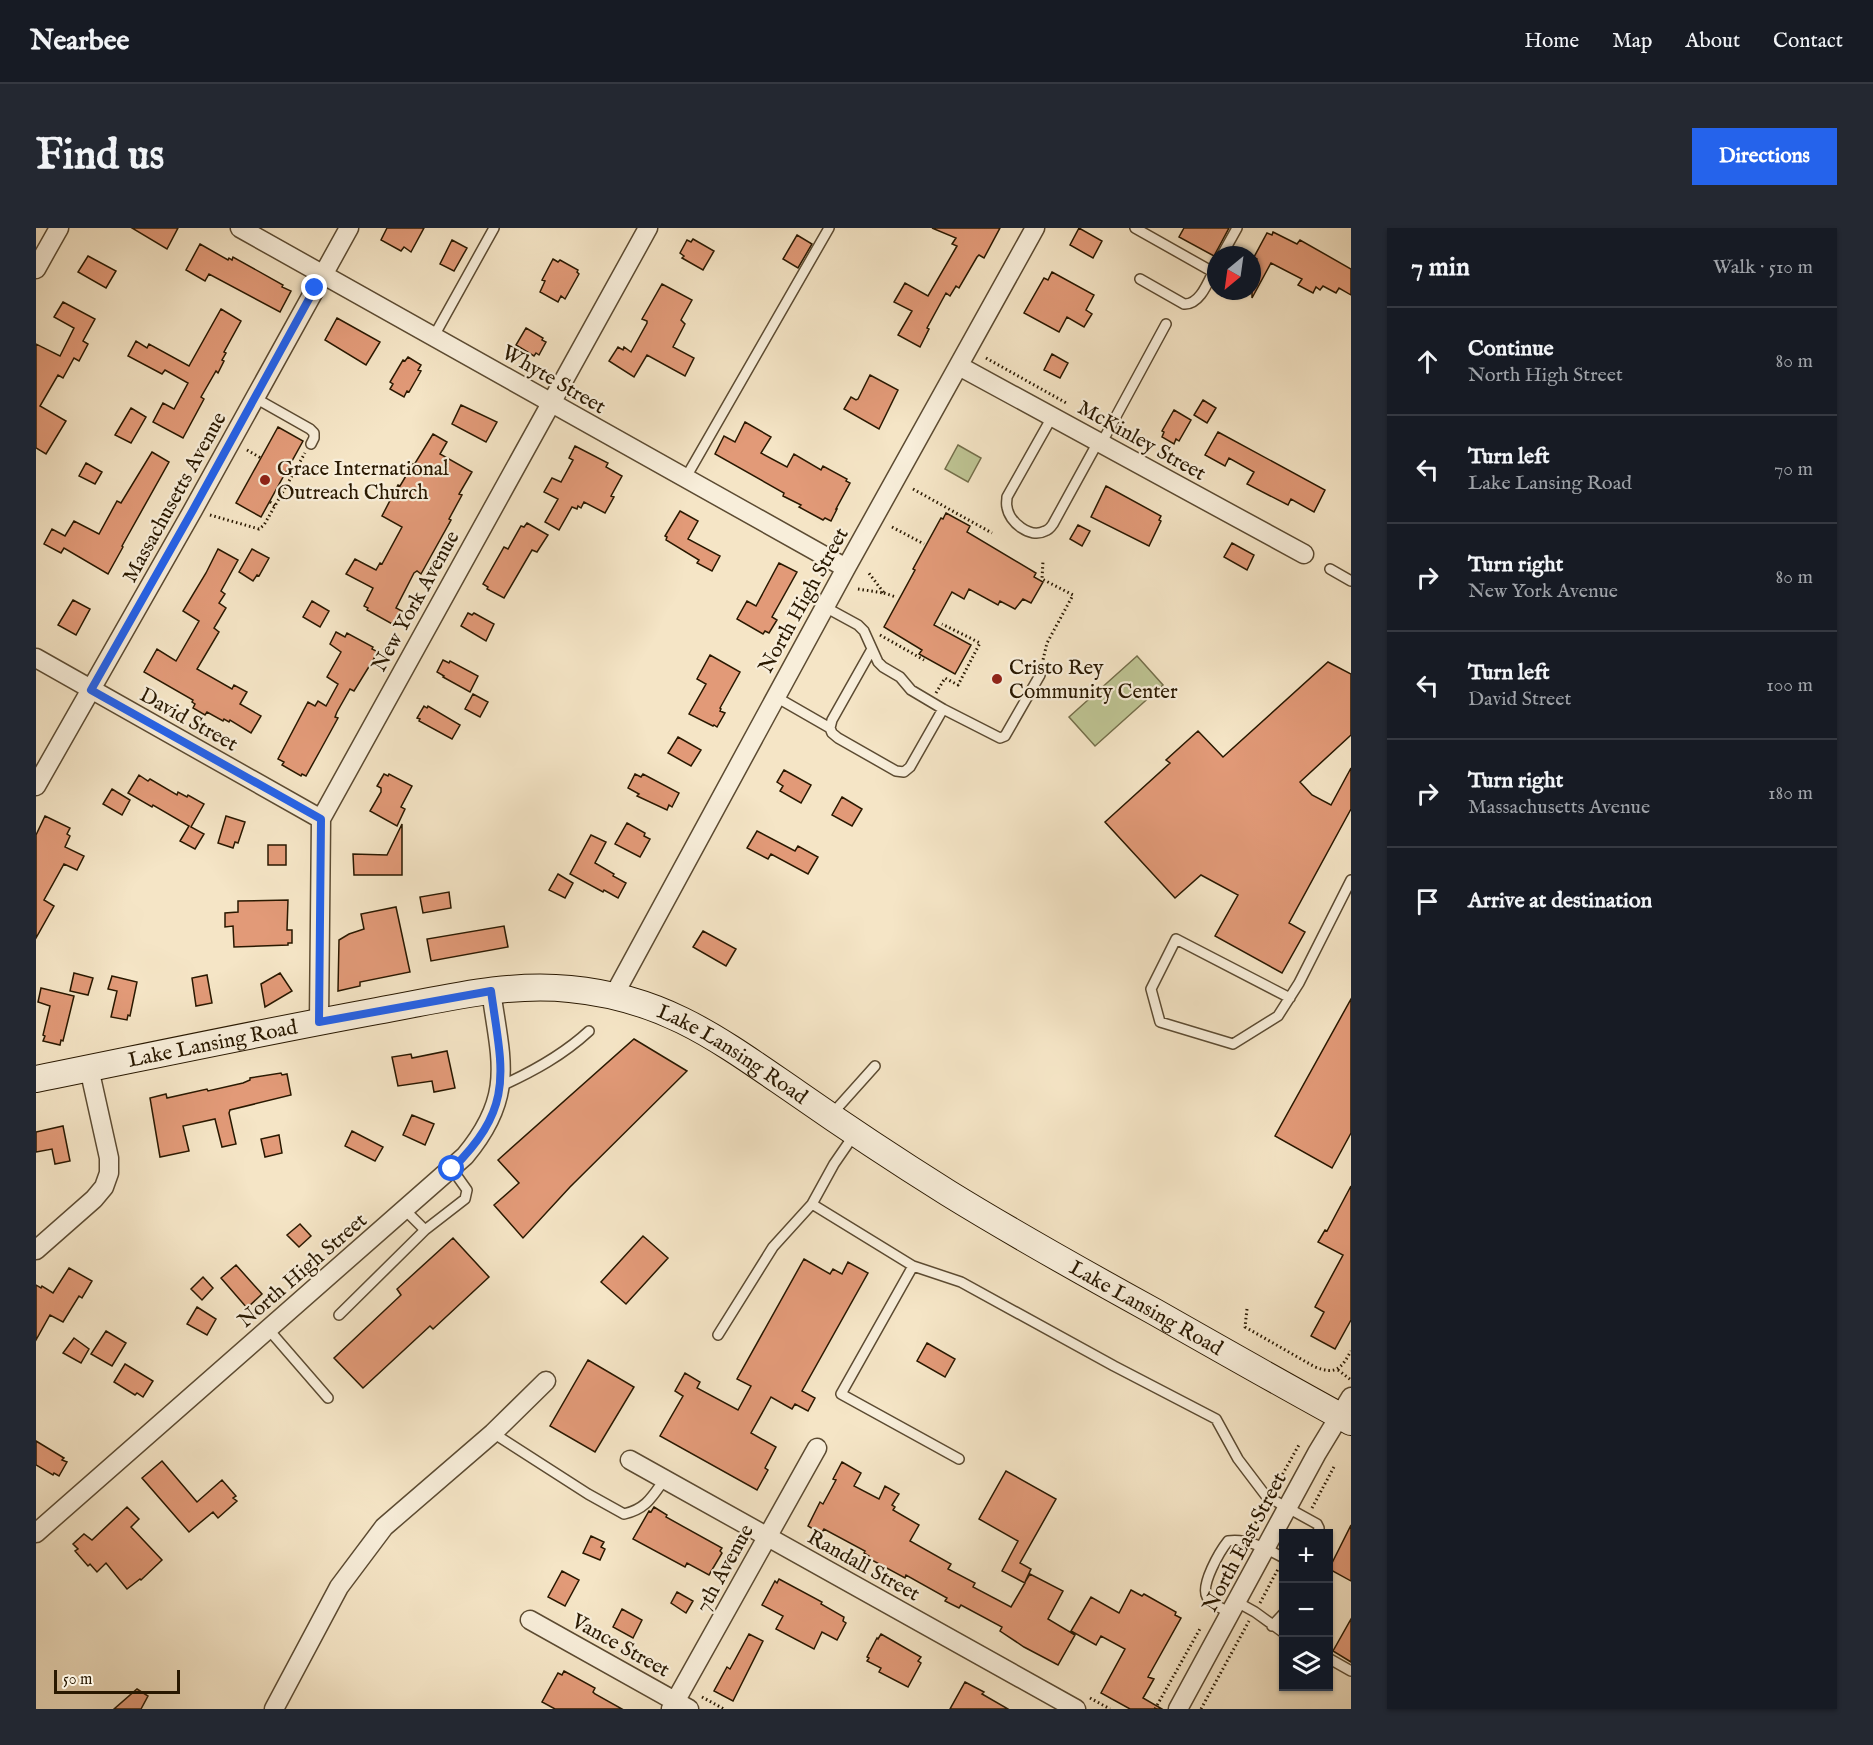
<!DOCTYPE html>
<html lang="en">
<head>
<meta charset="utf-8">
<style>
  :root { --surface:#171b24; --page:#242831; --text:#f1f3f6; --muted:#9ea1a6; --line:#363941; --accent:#2563eb }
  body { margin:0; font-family:"IM FELL English",serif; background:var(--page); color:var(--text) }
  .controls { position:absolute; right:18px; bottom:18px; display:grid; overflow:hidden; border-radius:0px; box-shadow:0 2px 4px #0004 }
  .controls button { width:54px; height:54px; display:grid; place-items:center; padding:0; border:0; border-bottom:2px solid var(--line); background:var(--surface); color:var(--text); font:30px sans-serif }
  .compass { position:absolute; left:1171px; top:18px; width:54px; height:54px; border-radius:50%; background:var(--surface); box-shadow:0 2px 4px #0004; rotate:209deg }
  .scale { position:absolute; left:18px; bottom:15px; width:126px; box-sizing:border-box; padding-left:6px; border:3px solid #291800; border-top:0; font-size:16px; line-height:21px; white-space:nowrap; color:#291800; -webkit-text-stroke:4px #f8eeda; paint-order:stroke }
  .stop { position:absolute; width:18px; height:18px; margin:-14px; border:4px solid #2563eb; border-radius:50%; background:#fff }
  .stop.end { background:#2563eb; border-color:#fff; box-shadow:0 2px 6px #0008 }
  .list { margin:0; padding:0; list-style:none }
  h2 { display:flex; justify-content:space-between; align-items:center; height:78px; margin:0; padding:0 24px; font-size:26px }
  h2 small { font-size:20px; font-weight:400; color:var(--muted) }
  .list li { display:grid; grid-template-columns:39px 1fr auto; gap:18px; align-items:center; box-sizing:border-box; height:108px; padding:0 24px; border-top:2px solid var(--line) }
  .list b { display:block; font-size:22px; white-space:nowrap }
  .list p { margin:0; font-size:20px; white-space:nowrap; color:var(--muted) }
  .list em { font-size:20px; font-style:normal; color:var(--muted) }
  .icon { flex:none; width:33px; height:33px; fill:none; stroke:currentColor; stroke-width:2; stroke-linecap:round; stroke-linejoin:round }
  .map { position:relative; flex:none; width:1315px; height:1481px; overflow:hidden; border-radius:0px }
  header { display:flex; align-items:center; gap:36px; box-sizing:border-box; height:84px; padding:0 30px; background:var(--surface); border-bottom:2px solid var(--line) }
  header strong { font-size:28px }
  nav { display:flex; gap:33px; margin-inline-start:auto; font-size:21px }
  .intro { display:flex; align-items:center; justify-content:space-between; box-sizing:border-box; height:144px; padding:0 36px }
  h1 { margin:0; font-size:42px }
  .button { padding:15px 27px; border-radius:0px; background:var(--accent); color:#fff; font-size:21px; font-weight:700 }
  main { display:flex; gap:36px; padding:0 36px }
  aside { flex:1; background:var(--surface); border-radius:0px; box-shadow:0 2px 4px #0004 }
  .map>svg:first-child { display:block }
  .green { fill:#bec493; stroke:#746e4a; stroke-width:1.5 }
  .building { fill:#e29a78; stroke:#291800; stroke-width:1.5 }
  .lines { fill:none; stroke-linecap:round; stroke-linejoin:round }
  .lane-casing { stroke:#5c4b32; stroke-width:12 }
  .street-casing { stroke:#5c4b32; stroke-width:21 }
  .secondary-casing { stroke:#291800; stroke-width:28 }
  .path { stroke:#291800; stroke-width:3; stroke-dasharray:1.5 3; stroke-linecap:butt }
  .lane { stroke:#f8eeda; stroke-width:9 }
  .street { stroke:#f8eeda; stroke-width:18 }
  .secondary { stroke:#f8eeda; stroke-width:26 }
  .route { stroke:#2563eb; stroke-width:8 }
  .poi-dot { fill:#8f2418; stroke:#f8eeda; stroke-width:2 }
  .labels { text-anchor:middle; stroke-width:4.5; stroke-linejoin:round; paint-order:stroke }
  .street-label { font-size:21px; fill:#291800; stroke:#f8eeda }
  .poi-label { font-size:21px; fill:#291800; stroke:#f8eeda; text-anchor:start }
</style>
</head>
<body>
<header>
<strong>Nearbee</strong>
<nav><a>Home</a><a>Map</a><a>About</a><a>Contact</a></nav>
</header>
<div class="intro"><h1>Find us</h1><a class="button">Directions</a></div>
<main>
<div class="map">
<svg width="1315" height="1481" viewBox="0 0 1315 1481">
  <rect width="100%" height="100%" fill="#f5e5c6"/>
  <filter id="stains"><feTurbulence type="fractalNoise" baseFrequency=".00333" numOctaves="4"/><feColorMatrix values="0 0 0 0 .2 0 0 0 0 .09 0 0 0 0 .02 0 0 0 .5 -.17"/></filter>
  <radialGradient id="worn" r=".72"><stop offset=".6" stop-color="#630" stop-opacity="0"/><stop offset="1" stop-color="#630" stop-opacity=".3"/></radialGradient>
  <path class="green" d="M922,217L945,230L932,254L909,241Z
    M1101,428L1127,457L1059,518L1033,489Z"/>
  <path class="building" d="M96,0H142L131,21Z
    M351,0H388L375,24L368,19L365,23L345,12Z
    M896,0H964L948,30L943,27L941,29L923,60L920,58L914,68L910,65L891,100L893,101L884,119L862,107L876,83L858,74L869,55L892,68L921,18L916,16L920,10Z
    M1043,0L1066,13L1057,30L1034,17Z
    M1148,0H1193L1178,28L1143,9Z
    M1237,4L1261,16L1264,12L1315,41V67L1303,60L1300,65L1287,58L1284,62L1280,59L1277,65L1262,57L1266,51L1235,35L1216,70V40L1221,31L1218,29L1231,5L1236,7Z
    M761,7L776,16L762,40L747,31Z
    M657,11L678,23L667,42L646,30L648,28L644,25L651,12L655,14Z
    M416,12L431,20L418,43L404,36Z
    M164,16L192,32L193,30L196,32L197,29L247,57L246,59L255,63L244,84L173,46L169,53L150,42Z
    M52,28L80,43L70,60L42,44Z
    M517,31L522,34L524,32L542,42L541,44L543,46L529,71L525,68L522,74L504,64L509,53L506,52Z
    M1016,44L1058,67L1050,82L1056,86L1048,99L1031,89L1023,104L988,85L1008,50L1012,52Z
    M626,56L656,72L645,92L649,96L637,119L658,130L649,148L611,127L598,149L573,133L582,119L587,122L588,119L595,124L611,95V93L606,91Z
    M27,74L59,91L47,113L52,116L43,133L38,130L27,150L22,147L4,178L30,193L10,226L0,220V116L24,128L38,100L18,89Z
    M185,81L205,93L188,124L190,125L186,132L188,133L182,145L180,143L165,169L168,171L147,210L117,194L127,175L138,181L152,155L129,142L126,146L92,128L100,113L111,120L113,116L153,138Z
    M301,90L344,114L330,137L289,112Z
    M490,100L507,110L506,112L510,114L503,127L500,125L498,128L480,117Z
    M1016,126L1032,135L1024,150L1008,142Z
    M372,129L385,137L382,142L385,143L373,164L371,163L368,169L354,161L357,156L354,154L367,132L369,133Z
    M834,147L862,162L843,201L808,181L815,169L820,172L822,171Z
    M1167,172L1180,180L1171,195L1158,187Z
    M425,177L461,194L450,214L416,196Z
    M95,180L110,189L95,215L79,207Z
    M1138,182L1155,192L1143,213L1140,211L1138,216L1126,209L1128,204L1126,203Z
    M709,194L735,209L725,225L751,239L758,226L785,242L787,238L811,251L810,253L814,255L800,281H801L795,293L789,290L787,292L763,279L765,277L747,268L748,265L679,226L688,208L699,214Z
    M242,199L267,213L225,289L200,275Z
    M1182,204L1289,262L1278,284L1255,271L1252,277L1211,256L1218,244L1193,230L1189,238L1169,227Z
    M397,206L411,214L404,226L436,244L423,266L426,267L413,291L415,292L385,346L381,343L378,345L360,380L366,383L358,397L331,382L332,380L328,378L337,360L310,346L319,331L340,342L344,335L346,336L366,299L346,288L362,257L364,258L377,236L378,237Z
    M539,218L572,235L570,239L586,248L575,268L578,269L569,285L548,274L545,280L542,278L541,281L536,279L523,302L509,294L522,271L508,264L516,250L525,254L537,232L533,230Z
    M116,224L133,234L86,318L87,319L72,346L28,320L25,325L8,316L16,301L29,308L38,293L63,306L81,273L85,275Z
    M50,235L66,244L59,256L43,248Z
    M1070,258L1125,288L1123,292L1125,293L1113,318L1055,289Z
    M644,283L662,293L652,311L684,328L676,343L661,335L663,332L630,312L631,309L629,308Z
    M910,285L934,298L931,304L1000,345L998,349L1007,354L995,375L987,371L979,381L964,373L962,377L933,361L928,371L916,364L898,397L935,417L919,446L883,426L886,422L848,399L879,342L877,341L905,290L907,291Z
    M491,295L512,307L501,324L496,322L468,370L451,361L452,359L447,356L468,319L472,321L485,298L488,299Z
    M1042,297L1054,303L1046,318L1034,311Z
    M1196,315L1218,327L1211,342L1188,329Z
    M182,321L202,332L185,363L189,366L183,375L190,380L178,400L183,404L161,441L196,461L198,457L211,464L204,476L225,488L215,505L194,492L193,494L188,491L187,493L171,484L169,487L157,480L159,476L156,474L157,472L108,444L121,421L140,433L163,393L147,383L170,345Z
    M216,321L233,330L223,348L221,347L217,353L203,344Z
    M743,335L761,344L736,389L741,392L733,405L729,403L727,406L701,391L711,373L720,378Z
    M37,372L54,381L40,407L22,397Z
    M276,373L293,383L284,399L267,389Z
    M432,385L436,387L438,385L458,396L450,413L425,398Z
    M300,404L309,409L311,405L337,419L336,421L342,424L318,463L314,461L301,484L299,489L302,490L285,521L270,548L266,546L265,548L246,537L248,534L242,531L272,474L279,478L282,473L290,478L302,456L291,449L305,424L294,416Z
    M674,427L704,444L684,480L685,481L684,483L689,485L681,499L678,497L677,498L653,486L670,456L661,451Z
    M407,432L413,435L414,433L442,448L434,464L407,449L408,448L401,444Z
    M1292,434L1315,446V507L1264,554L1276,567L1295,577L1315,540V581L1253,695L1269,704L1246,745L1179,708L1202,667L1165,647L1139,670L1069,594L1134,535L1130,532L1162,503L1187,529Z
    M437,466L452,474L444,489L429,481Z
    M388,478L391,480L392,478L424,497L416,511L383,493L384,491L381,490Z
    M642,509L665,522L655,538L632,525Z
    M748,542L775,557L765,575L744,563L747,558L741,554Z
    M348,546L352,548L353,546L376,558L365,579L369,581L361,598L334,583L345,564V560L341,558Z
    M599,546L605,549L607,546L643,565L636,579L633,577L631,582L601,568L603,566L592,560Z
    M103,547L112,553L114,551L141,567L142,564L151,569L152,567L168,576L155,599L168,606L159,621L144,613L153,598L117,577L116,579L92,565Z
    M76,561L94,572L86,587L67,576Z
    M806,569L826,581L816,598L796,587Z
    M9,588L34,600L31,606L34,608L29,619L48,628L41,642L28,636L8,672L18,678L0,710V607Z
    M190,588L209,594L202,615L199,614L197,620L182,615Z
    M591,595L609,605L608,608L614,611L604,629L579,616Z
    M366,596V647H318L317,626L351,627Z
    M721,603L759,623L762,618L782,629L772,646L735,626L732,631L711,620Z
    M555,607L570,614L559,635L578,646L577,648L590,655L582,670L568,662L567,664L534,646Z
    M232,617H250V637H232Z
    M522,646L537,655L529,670L513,662Z
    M413,664L415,680L387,685L384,669Z
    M252,672L251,702H256V715H252V717L198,719L197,698L189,699V685L202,684V673Z
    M360,679L374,744L324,754V758L302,763L303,712L313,706L328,701L325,686Z
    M468,698L472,719L395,733L391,711Z
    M667,703L700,721L690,738L657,719Z
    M38,745L57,750L52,767L34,763Z
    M244,745L256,763L229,779L225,756Z
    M171,747L176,775L160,778L156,750Z
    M76,748L101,754L94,788L92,787L91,792L75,789L81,763L72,761Z
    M5,760L38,768L27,813L25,812L24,817L7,813L9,808L7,807L14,778L2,774Z
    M1315,771V905L1296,940L1239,908Z
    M598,811L651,843L534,959L487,1010L458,977L483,955L462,932Z
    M411,823L419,860L398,864L396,853L362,858L356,829L375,826L376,830Z
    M245,845L246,847L251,846L255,867L194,882L193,885L200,916L186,919L179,891L147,898L153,923L124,929L114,870L130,866L131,870L171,861L172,863L207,855L214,852V850Z
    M376,887L398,896L389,917L367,907Z
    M27,898L34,933L19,936L16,921L0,924V904Z
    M316,903L347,919L339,933L309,918Z
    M243,907L246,925L229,929L225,911Z
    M1315,958V1092L1299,1121L1275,1108L1288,1084L1279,1079L1307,1027L1282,1014L1289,1002L1291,1003Z
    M264,996L275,1008L263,1019L251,1007Z
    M607,1008L632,1030L590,1076L565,1054Z
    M417,1010L453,1049L397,1101L394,1098L327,1160L298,1130L365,1067L361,1061Z
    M768,1031L794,1046L797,1041L806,1046L812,1034L832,1045L766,1163L779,1170L772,1183L759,1176L756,1181L735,1169L715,1205L740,1219L729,1240L732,1242L721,1262L624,1208L647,1168L639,1163L649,1145L664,1154L661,1160L702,1182L715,1158L701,1151Z
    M200,1037L226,1066L211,1080L185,1050Z
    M33,1040L56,1053L46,1070L43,1068L27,1094L14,1087L0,1112V1057L5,1060L6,1058L17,1065Z
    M167,1049L177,1060L166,1072L155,1061Z
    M161,1079L180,1091L171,1107L151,1096Z
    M70,1103L90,1115L76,1138L55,1126Z
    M38,1110L53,1121L45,1135L27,1125Z
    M891,1115L919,1131L909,1149L881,1133Z
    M552,1132L598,1159L559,1224L514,1198Z
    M89,1136L117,1153L107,1169L101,1165L99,1167L78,1154Z
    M0,1213L28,1230L26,1232L31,1234L23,1248L18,1245L17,1247L0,1237Z
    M126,1233L161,1274L186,1252L200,1268L197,1270L201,1273L182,1290L177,1284L153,1304L106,1250Z
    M806,1234L825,1245L818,1258L843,1271L849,1258L863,1266L856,1277L859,1279L857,1282L883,1297L874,1313L915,1336L912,1341L939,1355L937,1359L975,1379L989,1355L966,1343L982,1313L943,1291L970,1243L1020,1271L984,1335L995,1341L989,1354L994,1346L1027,1363L1012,1391L1039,1407L1022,1437L988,1419L964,1403L966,1399L925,1377L923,1380L909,1373L911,1370L870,1347L869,1350L832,1330L833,1328L828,1325L829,1323L788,1301L785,1306L772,1298L784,1274L787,1276L800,1252L797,1251Z
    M91,1279L103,1291L95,1299L126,1332L105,1352L104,1351L91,1361L70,1335L61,1344L54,1336L52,1338L39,1323L42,1321L37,1316L48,1306L56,1312Z
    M618,1279L631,1287L630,1289L686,1320L684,1323L686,1325L673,1347L651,1335L649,1339L597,1311L613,1283L615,1284Z
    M1315,1297V1353L1293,1341Z
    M555,1308L568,1314L565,1319L569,1321L564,1332L547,1325Z
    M526,1343L543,1352L529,1378L512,1369Z
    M743,1351L786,1374L785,1376L808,1389L807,1393L810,1395L801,1412L786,1404L778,1421L740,1401L747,1388L726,1377L739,1353L741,1355Z
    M1095,1362L1106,1368L1108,1366L1140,1384L1139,1387L1145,1390L1112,1449L1118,1451L1107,1470L1126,1481H1094L1065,1465L1089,1421L1065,1408L1060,1417L1035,1403L1055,1369L1083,1385Z
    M641,1364L657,1373L650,1385L635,1375Z
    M586,1381L606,1392L597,1410L577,1399Z
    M1315,1391V1434L1297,1423Z
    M713,1406L727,1413L697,1473L678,1463L691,1439L694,1441Z
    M845,1406L885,1429L882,1433L885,1435L872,1459L843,1444L845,1440L831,1433L833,1430L831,1429L841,1410L842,1411Z
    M528,1443L559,1460L557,1464L559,1466L586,1481H519L506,1474L522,1445L526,1447Z
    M929,1454L948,1464L946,1466L972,1481H914Z
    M101,1461L112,1468L105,1481H78Z"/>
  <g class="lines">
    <defs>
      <path id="lane" d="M1099,0L1177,44
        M1186,27L1201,0
        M1104,51L1148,76C1165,77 1173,51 1180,38
        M398,108L458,0
        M219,170L274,201L278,205V210L275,216
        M1016,189L971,269C971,273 970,276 971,279C973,294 994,311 1009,303C1013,302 1015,299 1017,296L1062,214
        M1065,216L1130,96
        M649,251L793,0
        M1294,341L1315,353
        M740,469L794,500L796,505L802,510L860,543L868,544L874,539L907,481L875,462L864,449L847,439L842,434L828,403L822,397L789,379
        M907,481L964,510L969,508L1004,447
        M794,500L796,492L836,421
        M1254,770L1140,711L1115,761L1124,794L1197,816L1242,788L1263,755L1315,652
        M465,858C498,843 527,827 553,803
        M796,886L839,838
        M818,907L798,936L776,976L877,1038L805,1166L923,1231
        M389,1002L429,971L431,962L416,941
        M877,1038L925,1054L1078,1138L1180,1191L1202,1231L1230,1268L1281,1296L1283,1300V1306
        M303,1087L389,1002L369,982
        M233,1102L292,1170
        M682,1107L737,1019L776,976
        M457,1205L552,1266L588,1286C610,1281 616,1269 628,1252
        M1201,1374L1219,1384L1248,1405
        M1195,1385C1187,1381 1176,1377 1171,1369C1164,1357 1184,1323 1192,1313C1212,1310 1231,1321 1248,1330
        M1236,1398L1248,1385
        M1292,1430L1315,1443"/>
      <path id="street" d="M204,0L810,340
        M0,41L23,0
        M923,138L1268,326
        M0,430L285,591
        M0,558L157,282L313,0
        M578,767L810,340L999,0
        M283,794L285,591L612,0
        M0,1022L58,971L68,959L73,945V930L53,840
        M594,1232L1040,1481
        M0,1305L429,928C479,868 465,833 455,763
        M494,1392L653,1481
        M238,1481L303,1359L348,1299L457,1205L510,1153
        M635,1481L781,1220
        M1142,1481L1281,1225L1315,1169"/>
      <g id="secondary">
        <path id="s1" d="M0,851C114,828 227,804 341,783C404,772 470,754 534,761C630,770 685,813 761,865C811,900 861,933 912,965C980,1007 1050,1046 1119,1084C1184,1121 1249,1158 1315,1194"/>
      </g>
    </defs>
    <use href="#lane" class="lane-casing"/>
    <use href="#street" class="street-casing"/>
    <use href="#secondary" class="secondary-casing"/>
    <path class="path" d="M950,130L1032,176
      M211,222L225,230
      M877,261L956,305
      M234,274L239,278
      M174,287L223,301L228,297L269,225
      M856,299L888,316
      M822,361L848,365L832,344
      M848,365L860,369
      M844,407L888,432
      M1006,436L1011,415L1037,367L1006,351L1007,333
      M900,465L909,450L922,457L944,415L906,396
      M1211,1081L1209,1099L1279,1139C1300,1147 1305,1141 1315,1123
      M1302,1142L1315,1152
      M1240,1258L1264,1215
      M1276,1280L1299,1237
      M1215,1303L1228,1280
      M1224,1375L1242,1341
      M666,1469L688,1481
      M1054,1470L1074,1481
      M1119,1481L1165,1399
      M1165,1481L1213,1393"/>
    <use href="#lane" class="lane"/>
    <use href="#street" class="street"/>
    <use href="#secondary" class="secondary"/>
  </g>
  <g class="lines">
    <path class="route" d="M279,60L157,282L55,462L285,591L283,794L455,763C466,843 480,878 416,941"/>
  </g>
  <g class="poi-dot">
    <circle cx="229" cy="252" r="6"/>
    <circle cx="961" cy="451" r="6"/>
  </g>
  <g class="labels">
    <g class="street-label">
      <text transform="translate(518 151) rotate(30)" y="7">Whyte Street</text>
      <text transform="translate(1106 212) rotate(29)" y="7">McKinley Street</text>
      <text transform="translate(138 269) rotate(-61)" y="7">Massachusetts Avenue</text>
      <text transform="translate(767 372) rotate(-61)" y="7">North High Street</text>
      <text transform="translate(379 373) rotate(-61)" y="7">New York Avenue</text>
      <text transform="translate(153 491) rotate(29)" y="7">David Street</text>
      <text dy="7" stroke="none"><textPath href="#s1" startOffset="180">Lake Lansing Road</textPath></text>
      <text dy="7" stroke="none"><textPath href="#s1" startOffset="720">Lake Lansing Road</textPath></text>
      <text transform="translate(266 1042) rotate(-41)" y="7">North High Street</text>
      <text dy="7" stroke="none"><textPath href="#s1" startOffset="1206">Lake Lansing Road</textPath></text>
      <text transform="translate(1208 1314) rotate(-62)" y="7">North East Street</text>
      <text transform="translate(828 1337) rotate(29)" y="7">Randall Street</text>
      <text transform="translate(688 1340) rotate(-61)" y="7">7th Avenue</text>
      <text transform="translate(585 1417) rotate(29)" y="7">Vance Street</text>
    </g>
    <g class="poi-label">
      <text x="241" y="247">Grace International<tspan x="241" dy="24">Outreach Church</tspan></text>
      <text x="973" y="446">Cristo Rey<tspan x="973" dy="24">Community Center</tspan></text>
    </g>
  </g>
  <rect width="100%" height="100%" filter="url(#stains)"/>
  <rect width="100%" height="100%" fill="url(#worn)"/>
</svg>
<div class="controls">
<button>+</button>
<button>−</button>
<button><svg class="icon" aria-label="layers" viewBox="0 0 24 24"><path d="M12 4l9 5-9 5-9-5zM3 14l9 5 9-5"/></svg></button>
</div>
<svg class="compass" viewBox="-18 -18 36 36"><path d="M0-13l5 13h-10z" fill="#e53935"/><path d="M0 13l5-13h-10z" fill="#9ea1a6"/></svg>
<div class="scale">50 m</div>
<div class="stop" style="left:416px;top:941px"></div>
<div class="stop end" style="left:279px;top:60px"></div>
</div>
<aside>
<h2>7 min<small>Walk · 510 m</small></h2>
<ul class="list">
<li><svg class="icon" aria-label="ahead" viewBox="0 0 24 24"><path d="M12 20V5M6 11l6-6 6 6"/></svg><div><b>Continue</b><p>North High Street</p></div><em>80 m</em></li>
<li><svg class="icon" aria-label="left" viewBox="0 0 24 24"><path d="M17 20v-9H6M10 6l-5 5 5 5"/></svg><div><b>Turn left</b><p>Lake Lansing Road</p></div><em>70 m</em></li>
<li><svg class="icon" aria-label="right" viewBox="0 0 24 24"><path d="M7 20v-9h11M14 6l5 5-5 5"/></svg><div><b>Turn right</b><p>New York Avenue</p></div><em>80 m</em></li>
<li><svg class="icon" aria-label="left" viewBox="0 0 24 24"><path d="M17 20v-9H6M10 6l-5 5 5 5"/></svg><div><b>Turn left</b><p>David Street</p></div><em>100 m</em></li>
<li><svg class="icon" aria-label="right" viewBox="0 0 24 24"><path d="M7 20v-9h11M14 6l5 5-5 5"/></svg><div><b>Turn right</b><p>Massachusetts Avenue</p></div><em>180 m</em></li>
<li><svg class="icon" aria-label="arrive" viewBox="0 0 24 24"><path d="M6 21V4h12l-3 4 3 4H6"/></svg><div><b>Arrive at destination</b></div></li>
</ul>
</aside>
</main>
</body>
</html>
